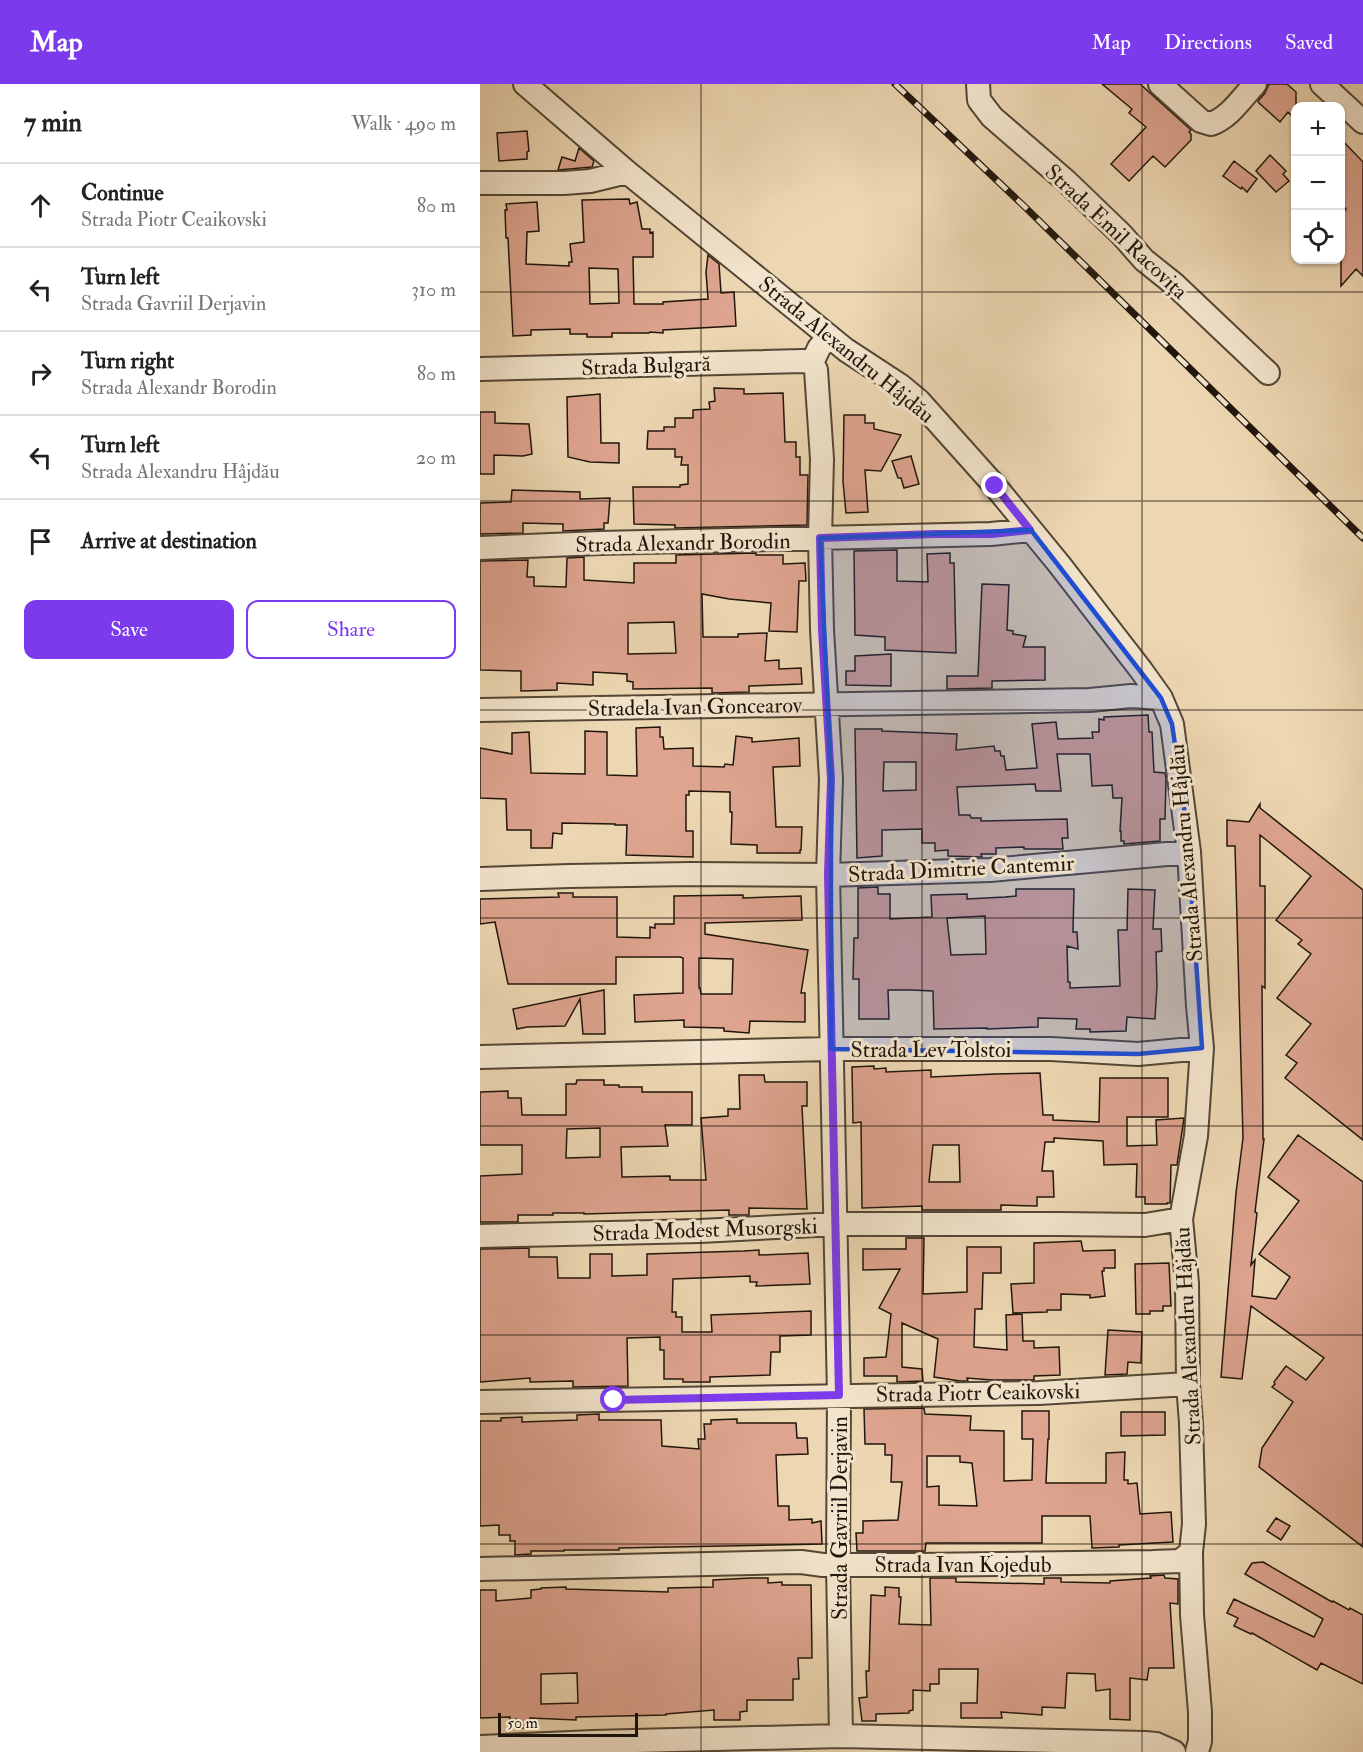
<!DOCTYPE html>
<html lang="en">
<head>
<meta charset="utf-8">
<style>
  :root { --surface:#fff; --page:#f2f2f2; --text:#222; --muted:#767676; --line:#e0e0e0; --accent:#7c3aed }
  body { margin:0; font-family:"IM FELL Double Pica",serif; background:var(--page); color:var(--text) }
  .controls { position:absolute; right:18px; top:18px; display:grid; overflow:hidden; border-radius:12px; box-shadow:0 2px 4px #0004 }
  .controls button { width:54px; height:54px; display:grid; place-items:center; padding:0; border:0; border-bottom:2px solid var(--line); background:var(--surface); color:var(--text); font:30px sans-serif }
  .scale { position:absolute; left:18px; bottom:15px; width:140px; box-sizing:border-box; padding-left:6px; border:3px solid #20160c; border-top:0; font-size:16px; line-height:21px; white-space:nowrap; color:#20160c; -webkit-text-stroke:4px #f3e5cd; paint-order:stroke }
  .stop { position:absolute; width:18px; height:18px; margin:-14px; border:4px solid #7c3aed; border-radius:50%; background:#fff }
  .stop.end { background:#7c3aed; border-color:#fff; box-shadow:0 2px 6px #0008 }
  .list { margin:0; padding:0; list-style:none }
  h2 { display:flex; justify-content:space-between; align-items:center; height:78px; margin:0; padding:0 24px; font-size:26px }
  h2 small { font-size:20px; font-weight:400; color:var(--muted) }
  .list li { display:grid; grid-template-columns:39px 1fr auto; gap:18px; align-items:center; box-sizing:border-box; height:84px; padding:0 24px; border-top:2px solid var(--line) }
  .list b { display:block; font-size:22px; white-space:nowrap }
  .list p { margin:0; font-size:20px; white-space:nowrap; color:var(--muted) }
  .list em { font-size:20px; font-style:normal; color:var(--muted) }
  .actions { display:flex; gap:12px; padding:18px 24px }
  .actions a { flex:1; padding:14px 0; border:2px solid var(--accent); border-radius:12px; text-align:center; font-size:21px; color:var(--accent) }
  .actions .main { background:var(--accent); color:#fff }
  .icon { flex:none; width:33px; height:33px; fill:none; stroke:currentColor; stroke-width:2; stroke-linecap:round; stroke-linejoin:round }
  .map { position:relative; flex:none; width:883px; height:1668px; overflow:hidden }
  header { display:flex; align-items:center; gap:36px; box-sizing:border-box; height:84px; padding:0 30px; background:var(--accent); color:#fff }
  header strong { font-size:28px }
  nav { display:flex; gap:33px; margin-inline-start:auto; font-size:21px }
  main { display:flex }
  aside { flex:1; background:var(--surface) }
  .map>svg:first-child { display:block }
  .building { fill:#dea48f; stroke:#20160c; stroke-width:1.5; fill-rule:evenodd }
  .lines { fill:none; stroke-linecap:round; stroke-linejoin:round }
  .minor-casing { stroke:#534636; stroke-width:26 }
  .minor { stroke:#f3e5cd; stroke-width:22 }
  .rail-casing { stroke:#20160c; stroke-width:7 }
  .rail { stroke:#f3e5cd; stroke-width:4.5; stroke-dasharray:14; stroke-linecap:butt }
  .route { stroke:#7c3aed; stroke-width:8 }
  .marked { fill:#1d4ed8; fill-opacity:0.2; stroke:#1d4ed8; stroke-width:4.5; stroke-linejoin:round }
  .grid { fill:none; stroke:#20160c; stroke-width:1.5; stroke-opacity:0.55 }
  .labels { text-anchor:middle; stroke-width:6; stroke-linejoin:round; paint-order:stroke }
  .street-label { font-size:22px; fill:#20160c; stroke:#f3e5cd }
</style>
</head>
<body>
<header>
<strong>Map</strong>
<nav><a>Map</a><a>Directions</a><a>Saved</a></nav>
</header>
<main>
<aside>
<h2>7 min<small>Walk · 490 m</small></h2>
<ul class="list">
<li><svg class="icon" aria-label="ahead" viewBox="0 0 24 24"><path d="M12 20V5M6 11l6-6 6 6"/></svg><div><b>Continue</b><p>Strada Piotr Ceaikovski</p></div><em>80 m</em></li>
<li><svg class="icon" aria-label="left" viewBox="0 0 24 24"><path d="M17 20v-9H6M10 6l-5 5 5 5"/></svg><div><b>Turn left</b><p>Strada Gavriil Derjavin</p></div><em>310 m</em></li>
<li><svg class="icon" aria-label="right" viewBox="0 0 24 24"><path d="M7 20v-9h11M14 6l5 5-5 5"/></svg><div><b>Turn right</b><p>Strada Alexandr Borodin</p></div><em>80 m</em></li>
<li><svg class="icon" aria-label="left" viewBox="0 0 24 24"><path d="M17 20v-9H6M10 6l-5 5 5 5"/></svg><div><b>Turn left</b><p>Strada Alexandru Hâjdău</p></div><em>20 m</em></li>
<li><svg class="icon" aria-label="arrive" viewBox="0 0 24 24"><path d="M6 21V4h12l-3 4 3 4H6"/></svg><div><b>Arrive at destination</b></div></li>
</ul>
<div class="actions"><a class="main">Save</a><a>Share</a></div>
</aside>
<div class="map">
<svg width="883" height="1668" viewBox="0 0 883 1668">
  <rect width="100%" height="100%" fill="#edd7b2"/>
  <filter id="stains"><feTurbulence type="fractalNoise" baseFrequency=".00333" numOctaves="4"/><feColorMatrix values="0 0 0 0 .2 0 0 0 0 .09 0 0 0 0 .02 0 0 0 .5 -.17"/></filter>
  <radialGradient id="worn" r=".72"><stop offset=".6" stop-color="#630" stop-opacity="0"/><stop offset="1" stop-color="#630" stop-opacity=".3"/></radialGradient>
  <path class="building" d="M622,0H660L711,46L709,48L711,50V56L685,83L673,72L649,97L631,80L666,43L649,29L652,25Z
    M789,0H807L816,8V36L808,28L800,38L779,19L778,17L785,9Z
    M47,47L49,67L47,68V75L19,77L17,49Z
    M861,55L883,78V192L876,185L861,202V131L866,125L861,119Z
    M99,64L114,77L112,83L78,86L82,73L95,77Z
    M790,71L806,87L803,90L809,97L796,108L776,87Z
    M754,77L777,95L767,108L762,103L761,105L743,92Z
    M149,115L150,120L157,118L162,145H170V149L173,148V173H153L154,220H183V218L228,215L226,188L228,171L239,180L241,209L254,208L256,242L183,246V249L170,248L169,249H132V253H107V250H90V245L51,246V251L33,252L28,154H26L25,126H27L26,120L57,118L59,147L47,148L46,180L89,182V178H92L90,160L104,158L102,116ZM109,184L138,185L139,219L110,220Z
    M234,304L264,305V310L303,309L305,358H316V373H320V391H328L327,441L195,444V441L154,440L153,403H200V401L208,400V381H201L202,373H195V365H167L168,347H184V343H195V334H213V326L230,325L229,318L235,317Z
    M120,310L121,359H139V379L110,378L88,373L87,313Z
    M0,328H15V339L49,340L52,370L43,372L14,371V390H0Z
    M364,331H385V339H394V345L421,351L401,387L385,386L388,428L366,429L363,398Z
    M431,372L439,400L424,404L421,394H418L412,377Z
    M32,406L100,408V415L130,414L128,439H124V445L83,447V440L43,439V449L0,450V419L31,418Z
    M417,466V497L448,498L447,470L470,469V479H474L476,569L405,566V553L375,551L374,467Z
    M276,469V471H303V480L325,479L326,497H319L317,548L289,547L291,519L249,515L222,510L223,553H258V550L287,549L285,577L299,576V585L321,584L322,600L269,602V608L232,609V604L153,605V598L147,597V590L113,588V601L77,599V606L41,607V587L0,586V477L48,476L47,493H54V502L86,503L87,474L104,473V496L154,499V479H196V471ZM194,538L196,569L148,570V539Z
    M502,500L529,501L527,546L533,547V550L546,552L543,563H565V596L512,597V604L467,605V592H498Z
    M411,570V602L366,601V587H375V572Z
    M668,631L669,648H672L674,688L685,689L686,695L685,735H680V757L644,760V757H641V747H640L642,714H633L632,701L612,702L610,670H577L581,707H556L555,700L477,703L479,731H490L491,734H501V737L587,735L588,754H582L583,765H544V763L516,764V770H501L502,773L468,772V766L455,767V759H442V745L402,746V772L377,774L375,645H402V647L477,650L476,666L514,662L515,667H520L521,672H524L526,686L557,684L552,640L576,638L578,655L613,654L612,648H619V635L624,636V633ZM404,678H436V706L403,707Z
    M180,643V653H183L184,665L213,664V682L244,683L245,680L253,681L256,652L272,654V658L319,654L320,682L293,683L296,743H322L321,766H320V769H277V761L251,760L252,728H250V708L209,707V711H206V747H213V773L146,771L147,741H135V740L82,739V750L73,749L72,764H51V746H27L26,715L0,714V664L32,670V649L49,648L51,689L105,690V647L127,648V691L157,692L156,644Z
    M780,720V724L883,806V1056L805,994L817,979L806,971L831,940L797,914L831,870L818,860L822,856L796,836L831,792L780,751V802H785V904L782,902L783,1055H784L775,1128L777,1129L771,1181L775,1176L772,1212L796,1215L810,1193L779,1170L819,1117L788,1093L818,1051L883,1098V1463L779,1383L782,1364L813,1318L792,1303L795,1300L794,1298L806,1282L826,1296L844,1274L771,1222L762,1295L741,1293L756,1109L763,1054L755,762H747V736L769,738Z
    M398,803V810H410V835L452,833L451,811L487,810V815L525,813L536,812V805H594L593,848H597L598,865L587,862L588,898H590V904L640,902L638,846H647L648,805L675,806L673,845H681L682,867L676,868L677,902L675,935L647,933L646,947L610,948V945H596L597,935L558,934V943L507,945V944L454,945L453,907L431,906H408L409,935H379V895H373L374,854H378V804ZM505,832L506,870L471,871L467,834Z
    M78,809H93V813H137V853L170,854V843L175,844V840H194V812L263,811V814L321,812L322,836L225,839V850L328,866L321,909H325V938L270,937L269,949L244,947V944L204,943V936L155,938L154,911L203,909V874L200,873H136V900H28L15,838L0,840V815L79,813ZM219,874L253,875L252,910H221L220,904H219Z
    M124,906L125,950H103L100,915L85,942L47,943L37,945L33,925Z
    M394,982V985L406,984V988L451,986V993L515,990L560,989L563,1031H573V1036L619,1038L620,994H688V1033H647V1062L677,1061L676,1036L704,1034L697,1081H691L690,1119H687V1120H665V1113H656L657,1080L624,1081L623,1057L574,1054V1058H565L562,1087H573L574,1113H557V1122L521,1121V1126H442V1122L382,1124L381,1038L373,1039L372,983ZM453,1061H479L480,1098H449Z
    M259,991H284L285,998H327V1022H322L327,1125L269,1124V1131H249V1126L104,1130V1129H73V1131H38V1138H0V1092L42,1090V1061H0V1008L28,1007V1014H41L42,1031H86V1000H96L97,996H124V1001H139V1003H162V1008H212V1041H185L188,1062L141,1063L142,1093L190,1092V1096H226L221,1034L248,1032V1025H260ZM120,1044V1073L86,1074L87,1045Z
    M426,1154H444L443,1210L487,1208V1163H521V1189H503L502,1225H495L494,1263L527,1266L526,1231L542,1230L543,1257H554V1264L579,1263L580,1291L554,1292V1296H512L487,1294L488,1297H480L454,1293L458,1255L422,1239V1283L442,1285L443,1297L417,1298V1292H384V1274L406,1273L411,1230L399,1224L420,1185L383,1186V1165H426Z
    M601,1157L603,1167L635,1166V1184H624V1187H622L625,1212L610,1214V1211L581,1210V1226H567V1228L533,1229L531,1200L554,1199V1159Z
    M49,1164V1173H77L78,1194H110V1170H132V1192L167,1191V1170L264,1167L279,1166V1171L328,1169L330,1200L276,1202L277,1198H270V1192L193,1195L192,1228H196V1233H202V1248H232L231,1231L331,1227V1251L300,1252V1268H291L290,1291L230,1293V1298H203V1295H184V1266H180V1253L147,1254L148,1302L93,1303V1297L50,1298V1294L0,1298V1165Z
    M689,1179L691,1222H683V1227H670V1230H656L655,1180Z
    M628,1246L662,1248L661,1279L648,1278L647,1290L625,1291Z
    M444,1324L445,1330L491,1332L490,1346L524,1347V1397L552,1396L553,1355H542V1327H569V1355H568L566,1399H626V1369L645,1368L644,1396H648V1400L657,1399L660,1430L691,1428L693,1458L639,1461V1463L612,1464L610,1432H562V1459H446L445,1467H377L376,1449H383V1437L418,1436L422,1398H411L412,1371H405V1360H385L384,1325ZM447,1372H480V1378L492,1379L497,1422L459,1421V1402L447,1403Z
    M641,1328H685V1351L641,1352Z
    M119,1330V1336H181L182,1362L219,1365L218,1355H225L224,1340H231V1336L257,1335V1339H316L317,1354H327L328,1370L296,1371L298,1422H309V1436L332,1435V1439L341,1437L342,1460L139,1464V1466H84V1467H51V1470L35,1471V1457H30V1451H19V1441L0,1442V1337H21V1334L42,1333V1338L97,1336V1331Z
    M796,1434L810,1442L801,1456L787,1447Z
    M783,1478L852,1518L853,1517L869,1526L870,1524L883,1531V1600L841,1579L837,1586L772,1549L771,1550L754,1542L758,1534L747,1529L754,1515L834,1553L843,1535L765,1490L772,1479Z
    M684,1491L685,1494L698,1495V1520L690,1519L694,1584H669L667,1596L650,1594V1636L630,1635V1605L616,1607L615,1590L587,1589L585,1624L562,1623V1631L521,1628L522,1634H481V1619H497L498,1585H459V1600H450V1607L433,1606V1626L429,1627V1629L396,1630V1637H382L379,1614L387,1613L386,1587H389L391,1511L405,1512V1503L419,1504V1513H421L419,1540L451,1541L450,1494H476V1498L564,1500V1494H581V1498L630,1499V1497L671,1494L670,1492Z
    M271,1494H288V1499L302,1498V1501H331L332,1574H318L319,1595H313V1616H267V1627L260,1628V1636H234V1626L186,1630V1631L96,1633V1636L50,1634V1644H36V1635L30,1636V1633L0,1634V1506H16V1517L51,1514V1506L61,1505V1504L86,1503V1505L188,1508V1504L233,1503V1496ZM97,1589L98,1619L61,1620V1590Z"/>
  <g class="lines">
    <defs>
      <path id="minor" d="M45,0L147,88L366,266L421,302L439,317L515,402L579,480L661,586L681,614L692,640L709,768L718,922L722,964L716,1052L701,1135L707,1199L708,1300L711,1339L714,1440L711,1468L712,1531L720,1628V1657L717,1668
        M498,0L499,16L512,33L586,97L642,151L664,176L694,200L788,289
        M680,0L721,37L731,40C750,33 761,15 775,0
        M842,0L883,38
        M0,99H84L110,97L147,88
        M349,252L339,264L332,279L336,286L342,375L340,454L342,546L351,695L348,791L359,1311L358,1481L361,1652
        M0,285L324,277L332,279
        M0,464L120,459L511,450L551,446
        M0,626L610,616L651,612L681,614
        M0,795L89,792L211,790L348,791L510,786L709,768
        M0,973L351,965H571L658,970L722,964
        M0,1152L220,1147L355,1140H580L665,1141L701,1135
        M0,1318L559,1309L708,1300
        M0,1485L321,1478L343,1481H438L673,1478L700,1477L711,1468
        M0,1663L113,1658L361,1652L665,1659L676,1660L694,1668"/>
    </defs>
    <use href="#minor" class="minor-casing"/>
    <use href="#minor" class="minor"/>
    <defs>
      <path id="rail" d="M415,0L546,124L883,454"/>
    </defs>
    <use href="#rail" class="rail-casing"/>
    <use href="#rail" class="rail"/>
  </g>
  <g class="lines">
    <path class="route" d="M134,1316L359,1311L348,791L351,695L342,546L340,454L455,450H512L550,446L515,402"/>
  </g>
  <path class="marked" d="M551,446L681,614L692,640L707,744L722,964L658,970L351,965V695L340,454Z"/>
  <path class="grid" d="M221,0V1668M442,0V1668M662,0V1668M0,208H883M0,417H883M0,626H883M0,834H883M0,1042H883M0,1251H883M0,1460H883"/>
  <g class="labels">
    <g class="street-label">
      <text transform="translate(637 147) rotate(43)" y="8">Strada Emil Racovița</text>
      <text transform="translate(367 265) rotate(39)" y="8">Strada Alexandru Hâjdău</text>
      <text transform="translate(166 281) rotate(-2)" y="8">Strada Bulgară</text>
      <text transform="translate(203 458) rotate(-1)" y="8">Strada Alexandr Borodin</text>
      <text transform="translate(215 622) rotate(-1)" y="8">Stradela Ivan Goncearov</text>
      <text transform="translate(705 769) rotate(-95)" y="8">Strada Alexandru Hâjdău</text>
      <text transform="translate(481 784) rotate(-3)" y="8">Strada Dimitrie Cantemir</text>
      <text x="451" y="973">Strada Lev Tolstoi</text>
      <text transform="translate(225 1145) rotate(-2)" y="8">Strada Modest Musorgski</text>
      <text transform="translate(707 1252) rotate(-93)" y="8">Strada Alexandru Hâjdău</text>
      <text transform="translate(498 1308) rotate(-1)" y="8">Strada Piotr Ceaikovski</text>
      <text transform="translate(359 1434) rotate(-90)" y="8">Strada Gavriil Derjavin</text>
      <text x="483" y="1488">Strada Ivan Kojedub</text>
    </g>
  </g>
  <rect width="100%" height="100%" filter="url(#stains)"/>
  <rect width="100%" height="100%" fill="url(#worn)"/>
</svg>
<div class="controls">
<button>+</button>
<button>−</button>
<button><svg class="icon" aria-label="locate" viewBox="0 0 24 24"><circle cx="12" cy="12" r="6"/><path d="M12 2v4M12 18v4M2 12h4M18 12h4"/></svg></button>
</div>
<div class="scale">50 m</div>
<div class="stop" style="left:134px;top:1316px"></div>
<div class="stop end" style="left:515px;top:402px"></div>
</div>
</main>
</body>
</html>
